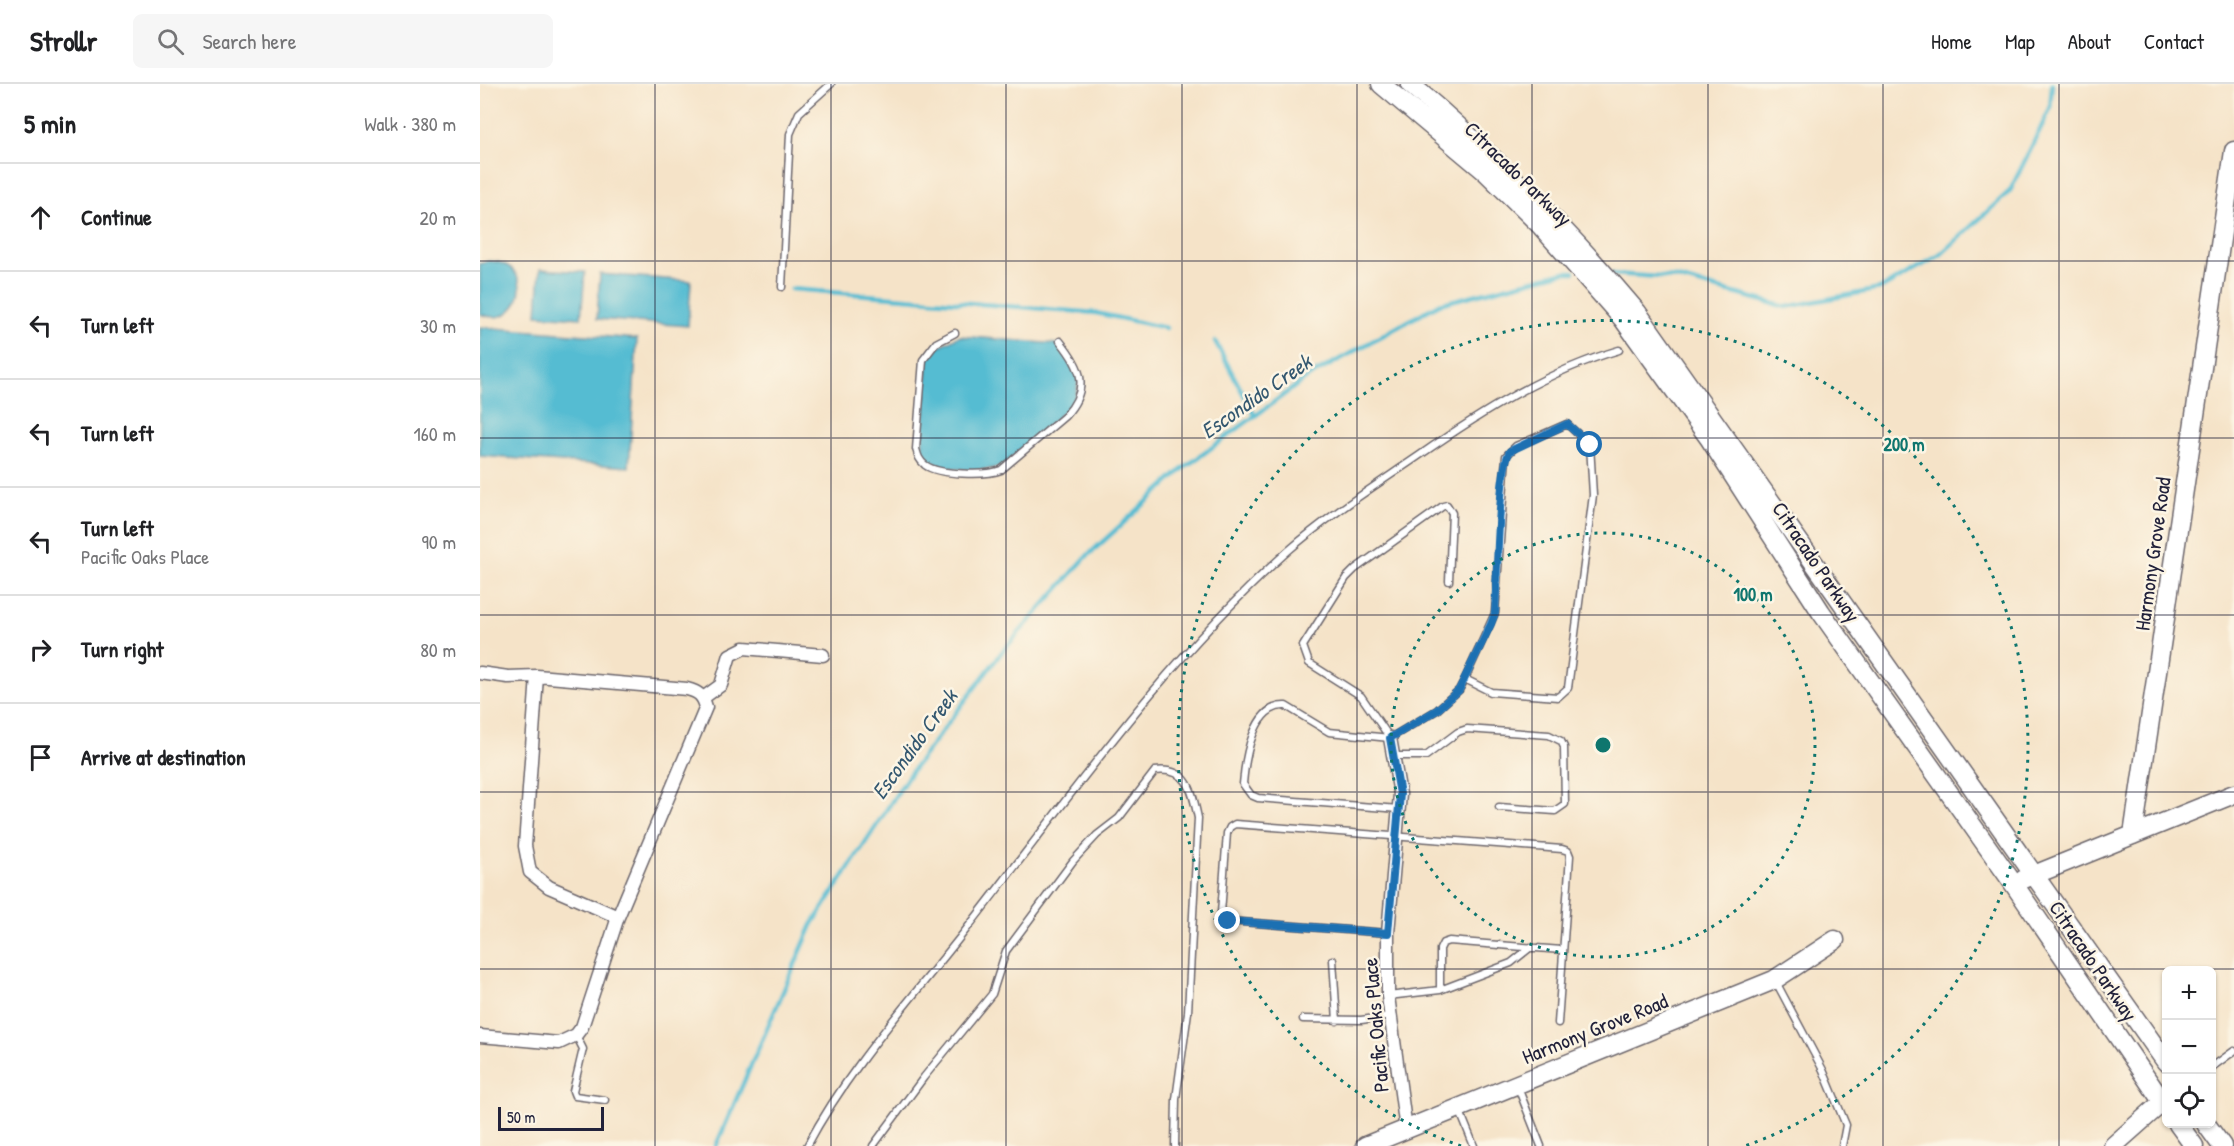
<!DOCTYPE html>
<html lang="en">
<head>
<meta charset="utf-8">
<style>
  :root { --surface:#fff; --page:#f6f6f6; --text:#202124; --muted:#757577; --line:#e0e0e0 }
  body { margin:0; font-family:"Patrick Hand",sans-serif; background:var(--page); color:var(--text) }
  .controls { position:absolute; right:18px; bottom:18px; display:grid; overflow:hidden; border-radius:9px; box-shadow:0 2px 4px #0004 }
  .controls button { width:54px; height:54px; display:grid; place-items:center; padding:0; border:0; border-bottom:2px solid var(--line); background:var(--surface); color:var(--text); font:30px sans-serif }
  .scale { position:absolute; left:18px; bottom:15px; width:106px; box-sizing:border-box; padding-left:6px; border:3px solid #22223b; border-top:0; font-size:16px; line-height:21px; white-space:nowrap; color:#22223b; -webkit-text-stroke:4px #fcf5e5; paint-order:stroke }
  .stop { position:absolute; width:18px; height:18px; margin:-14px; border:4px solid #1f6fb2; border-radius:50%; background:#fff }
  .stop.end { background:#1f6fb2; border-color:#fff; box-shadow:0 2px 6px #0008 }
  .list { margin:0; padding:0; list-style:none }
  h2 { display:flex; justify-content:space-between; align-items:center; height:78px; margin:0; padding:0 24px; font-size:26px }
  h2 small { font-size:20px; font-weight:400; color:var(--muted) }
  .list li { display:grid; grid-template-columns:39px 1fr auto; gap:18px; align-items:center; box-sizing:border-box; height:108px; padding:0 24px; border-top:2px solid var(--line) }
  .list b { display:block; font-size:22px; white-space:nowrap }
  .list p { margin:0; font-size:20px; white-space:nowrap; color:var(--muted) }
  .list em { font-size:20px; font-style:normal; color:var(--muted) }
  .icon { flex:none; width:33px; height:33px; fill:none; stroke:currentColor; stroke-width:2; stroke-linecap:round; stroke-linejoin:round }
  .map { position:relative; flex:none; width:1754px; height:1062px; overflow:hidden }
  header { display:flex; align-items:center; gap:36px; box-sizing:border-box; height:84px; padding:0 30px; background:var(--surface); border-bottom:2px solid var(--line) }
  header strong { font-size:28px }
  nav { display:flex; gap:33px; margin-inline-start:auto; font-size:21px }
  .search { width:420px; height:54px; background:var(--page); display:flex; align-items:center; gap:15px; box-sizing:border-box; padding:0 21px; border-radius:9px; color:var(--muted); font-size:22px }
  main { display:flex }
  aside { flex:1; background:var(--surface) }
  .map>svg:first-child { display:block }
  .water { fill:#54bcd2; stroke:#3b6f86; stroke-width:1.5 }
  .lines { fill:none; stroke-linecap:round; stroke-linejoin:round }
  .stream { stroke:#54bcd2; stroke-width:4.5 }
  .lane-casing { stroke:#6c666c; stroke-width:9 }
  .street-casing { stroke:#6c666c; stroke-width:15 }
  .secondary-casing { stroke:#6c666c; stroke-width:21 }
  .lane { stroke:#fff; stroke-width:6 }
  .street { stroke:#fff; stroke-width:12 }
  .secondary { stroke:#fff; stroke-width:18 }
  .route { stroke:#1f6fb2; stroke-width:8 }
  .grid { fill:none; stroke:#22223b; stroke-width:1.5; stroke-opacity:0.55 }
  .ring { fill:none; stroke:#0f766e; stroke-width:3; stroke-dasharray:3 6 }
  .labels { text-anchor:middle; stroke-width:5; stroke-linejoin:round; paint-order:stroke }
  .street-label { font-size:21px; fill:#22223b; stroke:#fcf5e5 }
  .water-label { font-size:22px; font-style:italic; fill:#345870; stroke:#fcf5e5 }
  .centre { fill:#0f766e; stroke:#fcf5e5; stroke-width:3 }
  .ring-label { font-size:18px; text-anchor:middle; font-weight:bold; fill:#0f766e; stroke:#fcf5e5; stroke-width:5; stroke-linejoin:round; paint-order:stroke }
</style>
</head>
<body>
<header>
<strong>Strollr</strong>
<div class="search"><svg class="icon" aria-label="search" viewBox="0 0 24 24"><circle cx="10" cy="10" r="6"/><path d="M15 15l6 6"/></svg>Search here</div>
<nav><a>Home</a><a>Map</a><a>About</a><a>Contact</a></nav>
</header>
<main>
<aside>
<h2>5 min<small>Walk · 380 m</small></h2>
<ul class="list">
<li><svg class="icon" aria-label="ahead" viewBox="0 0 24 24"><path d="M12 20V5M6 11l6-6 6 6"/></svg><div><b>Continue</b></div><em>20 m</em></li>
<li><svg class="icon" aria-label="left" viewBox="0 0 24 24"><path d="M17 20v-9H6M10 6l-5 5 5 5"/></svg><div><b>Turn left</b></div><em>30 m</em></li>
<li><svg class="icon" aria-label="left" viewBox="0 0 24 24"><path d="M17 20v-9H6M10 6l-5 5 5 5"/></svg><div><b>Turn left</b></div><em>160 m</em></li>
<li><svg class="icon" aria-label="left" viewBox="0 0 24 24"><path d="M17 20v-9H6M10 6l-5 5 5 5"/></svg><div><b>Turn left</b><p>Pacific Oaks Place</p></div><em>90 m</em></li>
<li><svg class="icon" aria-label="right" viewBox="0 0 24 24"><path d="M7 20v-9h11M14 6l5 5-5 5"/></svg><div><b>Turn right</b></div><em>80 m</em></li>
<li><svg class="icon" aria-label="arrive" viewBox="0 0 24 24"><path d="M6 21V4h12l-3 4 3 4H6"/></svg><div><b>Arrive at destination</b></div></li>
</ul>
</aside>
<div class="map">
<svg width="1754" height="1062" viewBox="0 0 1754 1062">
  <rect width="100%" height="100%" fill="#fcf5e5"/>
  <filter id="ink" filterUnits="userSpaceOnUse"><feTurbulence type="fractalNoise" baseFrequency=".0167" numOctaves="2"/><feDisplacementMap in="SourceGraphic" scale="12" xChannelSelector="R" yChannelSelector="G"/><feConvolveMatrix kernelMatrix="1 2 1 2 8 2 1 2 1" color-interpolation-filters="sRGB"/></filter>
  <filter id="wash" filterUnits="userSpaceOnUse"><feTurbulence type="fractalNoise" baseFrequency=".008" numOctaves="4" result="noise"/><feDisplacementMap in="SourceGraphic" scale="24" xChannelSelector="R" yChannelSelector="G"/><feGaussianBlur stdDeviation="1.35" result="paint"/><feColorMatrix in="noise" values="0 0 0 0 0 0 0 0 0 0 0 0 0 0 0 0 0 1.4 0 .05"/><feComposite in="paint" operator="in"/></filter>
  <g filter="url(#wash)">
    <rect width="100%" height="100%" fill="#f5e3c8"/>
    <path class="water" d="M8,177C59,177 43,248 0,230V180Z
      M60,185L105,188L101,234L57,231Z
      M120,190L211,197L208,242L117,235Z
      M0,243L157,255L149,383L0,372Z
      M479,252L577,260C597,280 605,295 591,321L524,381C505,390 454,388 442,368L448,273L452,266Z"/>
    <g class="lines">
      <path class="stream" d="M1132,190L1197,194L1306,223L1400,205L1460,171L1530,107L1570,25L1572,0
        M311,205L616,229L686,244
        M735,257L775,332
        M236,1062L332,841L429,691L521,569L607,472L704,384L828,293L959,220L1085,188H1094"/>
    </g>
  </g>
  <g filter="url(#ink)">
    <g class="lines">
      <defs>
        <path id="lane" d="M302,203L310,50L319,29L351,0
          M475,249L456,259L443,276L436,365C438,372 439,376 445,381C458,391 506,392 521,386L585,332C611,304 601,283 580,257
          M910,654L881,612L829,579L823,562L866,494L875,485L963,422L967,421L972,429L969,497
          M913,672H946L978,648L987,645L1069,651L1081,657L1084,663L1085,720L1075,727L1019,723
          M919,725L778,714L771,711L763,700C765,675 773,620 806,622L849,648L910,654L957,626L979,606L985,595L1011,608L1078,613L1088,604L1113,411L1110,361L1087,340L1036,362L1026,372L1015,529L985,595
          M908,849L748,837L741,829L747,749L750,743L755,740L1082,765L1088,767L1090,772L1078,939
          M853,876L857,937
          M1295,896L1343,986L1366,1041L1362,1062
          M960,906L1031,879L1051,863
          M908,912L960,906V865L963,859L969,857L1082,866
          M823,935L881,936L910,932
          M96,951L103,965L93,1007L95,1012L125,1016
          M1732,983L1754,967
          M1037,1001L1061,1062
          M979,1025L994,1062
          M327,1062C369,983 430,917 485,847C587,717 683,578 808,467C849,431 895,402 940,371C1002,328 1067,287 1139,266
          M393,1062L444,993L512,910L526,867L593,777L617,751L639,734L675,687C709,683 712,707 718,734L708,928L696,1015L695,1062"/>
        <path id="street" d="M0,589L28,593L57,592L207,605C219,608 223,612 226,623L138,833L102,943L96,951L79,959L0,952
          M57,592L45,762L50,788L69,803L138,833
          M223,614L241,601L250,571L264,564L343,571
          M910,654L920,710L908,849V912L926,1046"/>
        <path id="secondary" d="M901,0L1006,88L1060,141L1143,235L1229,354L1341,528L1533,799L1686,1023
          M930,0C1013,70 1087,145 1157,228L1686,978
          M1653,751L1754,67
          M1544,795L1754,710
          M1698,1040L1714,1062
          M1726,1040L1742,1062
          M885,1062L1294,896L1355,856
          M1633,1062L1686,1015"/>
      </defs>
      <use href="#lane" class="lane-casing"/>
      <use href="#street" class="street-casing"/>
      <use href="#secondary" class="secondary-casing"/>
      <use href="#lane" class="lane"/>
      <use href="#street" class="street"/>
      <use href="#secondary" class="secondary"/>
    </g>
  </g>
  <g class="lines" filter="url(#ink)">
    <path class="route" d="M748,837L908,849L920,710L910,654L957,626L979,606L1011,540L1015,529C1017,500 1018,385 1030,367L1087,340L1110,361"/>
  </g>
  <path class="grid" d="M175,0V1062M351,0V1062M526,0V1062M702,0V1062M877,0V1062M1052,0V1062M1228,0V1062M1403,0V1062M1579,0V1062M0,177H1754M0,354H1754M0,531H1754M0,708H1754M0,885H1754"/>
  <g class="ring">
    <circle cx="1123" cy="661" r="212"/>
    <path d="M981 1062A425 425 0 1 1 1265 1062"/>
  </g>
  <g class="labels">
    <g class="street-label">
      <text transform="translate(1038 90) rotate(44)" y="7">Citracado Parkway</text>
      <text transform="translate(1673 470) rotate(-82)" y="7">Harmony Grove Road</text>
      <text transform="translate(1336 478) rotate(56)" y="7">Citracado Parkway</text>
      <text transform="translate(1613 877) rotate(56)" y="7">Citracado Parkway</text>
      <text transform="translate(896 941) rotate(-95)" y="7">Pacific Oaks Place</text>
      <text transform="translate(1115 945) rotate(-22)" y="7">Harmony Grove Road</text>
    </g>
    <g class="water-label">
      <text transform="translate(776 312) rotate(-35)" y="8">Escondido Creek</text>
      <text transform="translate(434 660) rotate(-54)" y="8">Escondido Creek</text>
    </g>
  </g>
  <circle cx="1123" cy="661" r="9" class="centre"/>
  <g class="ring-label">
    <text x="1424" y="367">200 m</text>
    <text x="1273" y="517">100 m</text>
  </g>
</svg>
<div class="controls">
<button>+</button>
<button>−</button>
<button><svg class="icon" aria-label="locate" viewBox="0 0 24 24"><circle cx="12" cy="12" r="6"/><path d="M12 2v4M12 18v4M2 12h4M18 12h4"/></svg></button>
</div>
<div class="scale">50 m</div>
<div class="stop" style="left:1110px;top:361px"></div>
<div class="stop end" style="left:748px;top:837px"></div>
</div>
</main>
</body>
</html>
